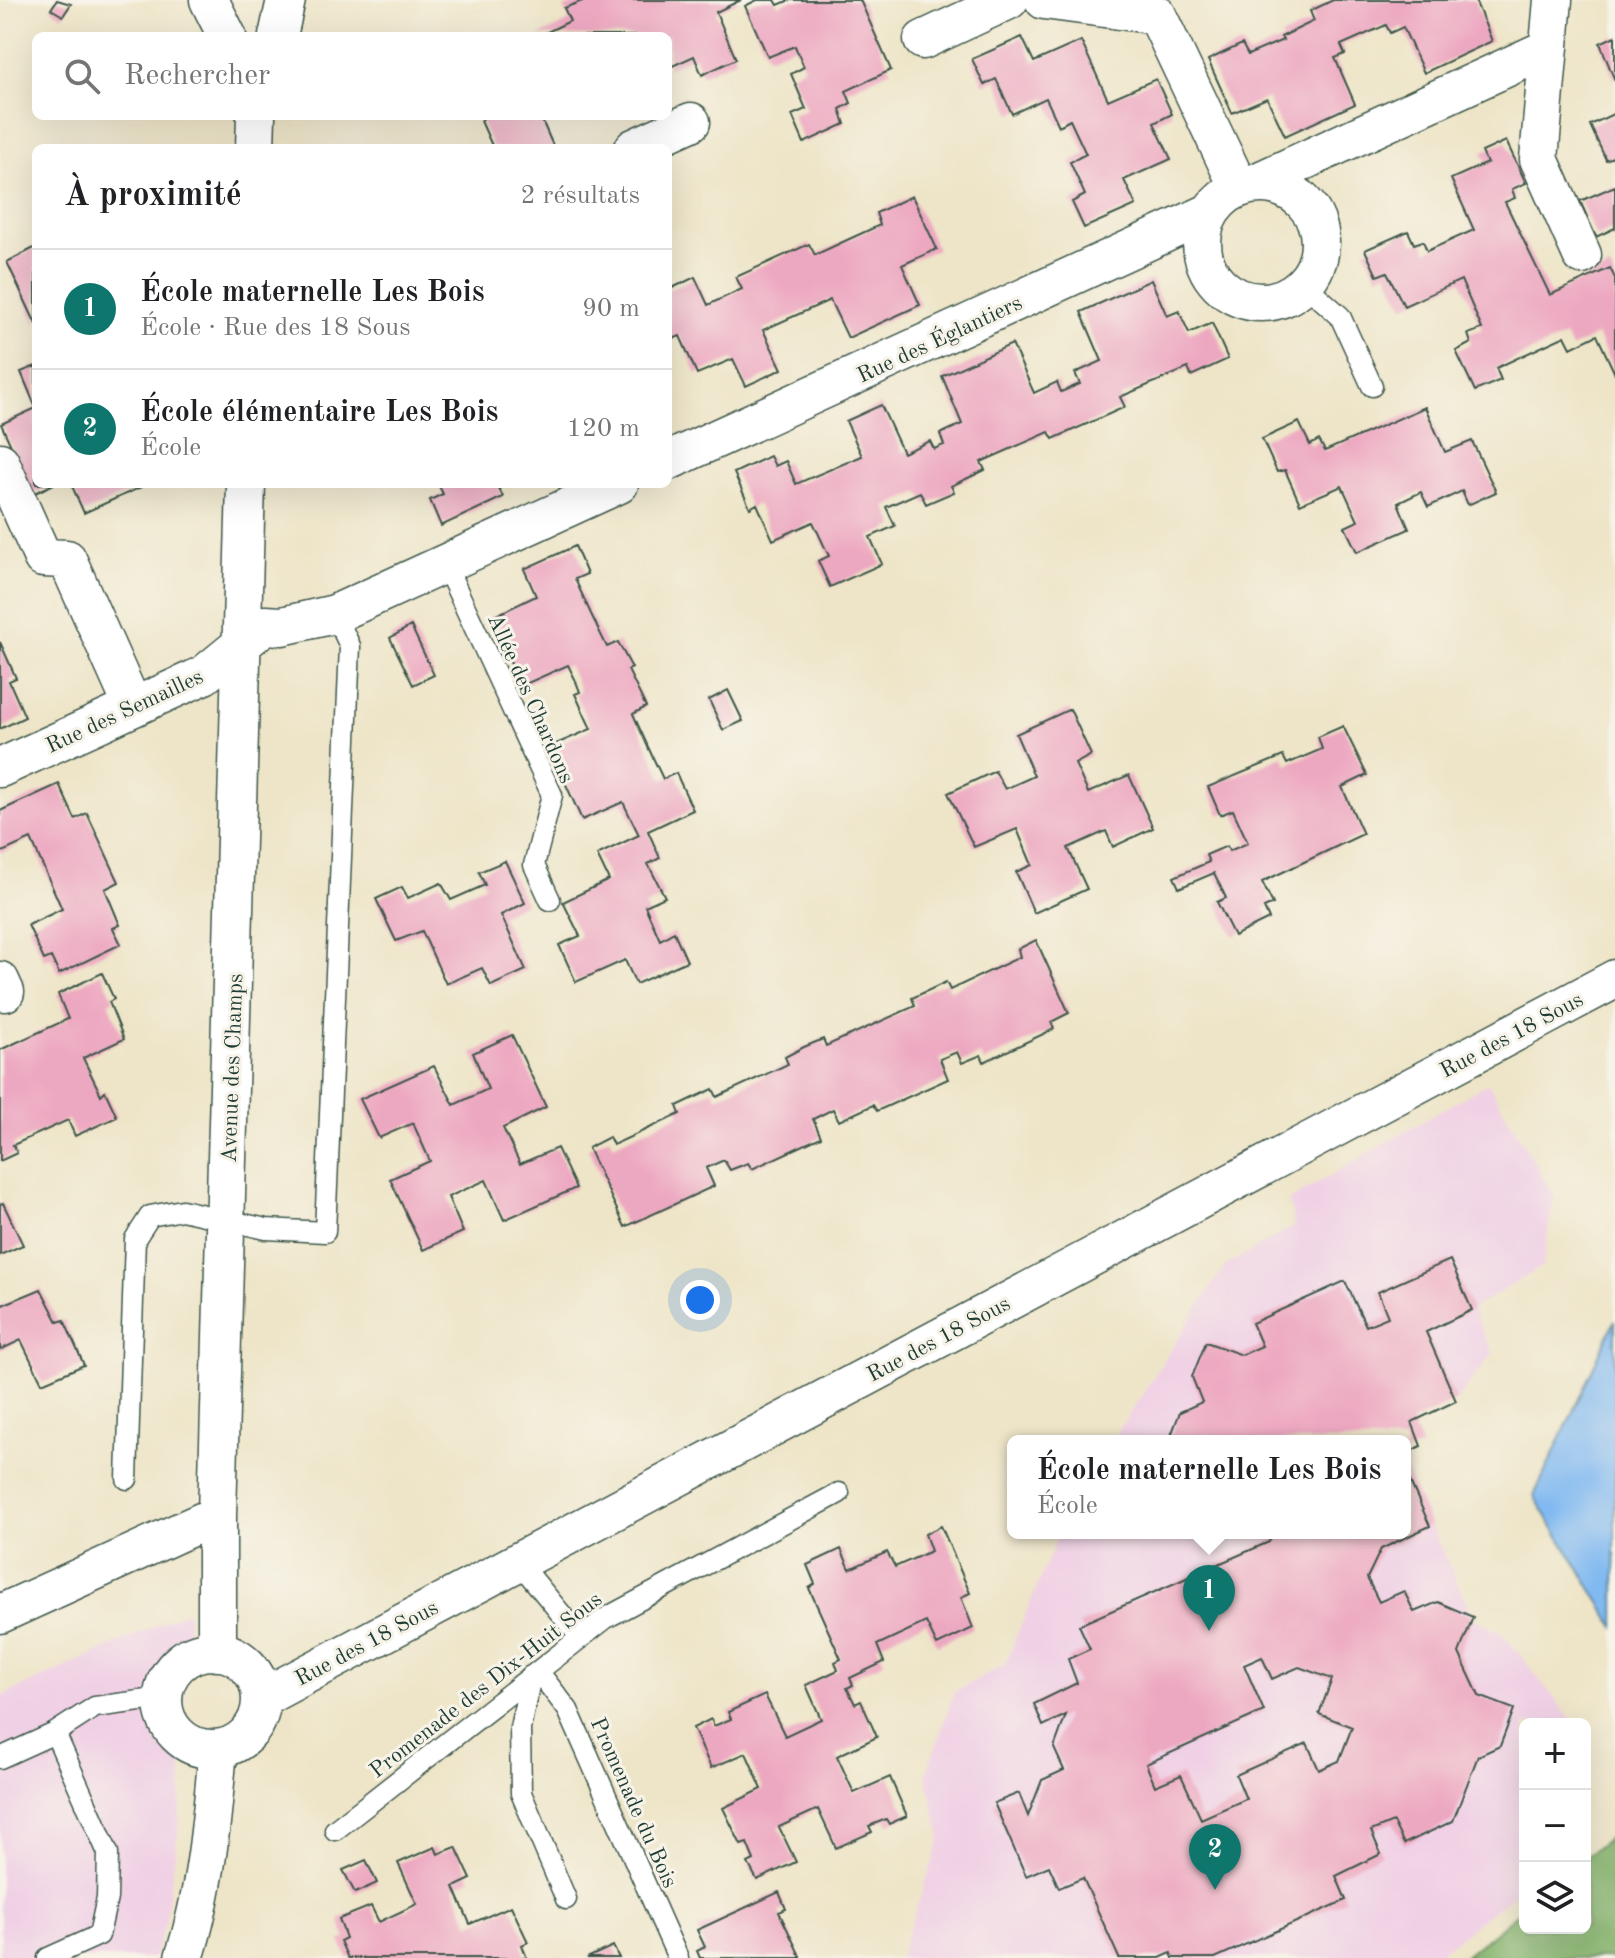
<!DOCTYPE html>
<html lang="fr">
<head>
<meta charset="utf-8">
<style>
  :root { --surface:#fff; --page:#f6f6f6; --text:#202124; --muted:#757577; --line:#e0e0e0; --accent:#0f766e }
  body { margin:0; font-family:"Old Standard TT",serif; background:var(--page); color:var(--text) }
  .controls { position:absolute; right:24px; bottom:24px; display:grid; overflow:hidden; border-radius:12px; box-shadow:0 8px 32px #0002 }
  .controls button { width:72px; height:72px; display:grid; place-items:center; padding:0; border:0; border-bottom:2px solid var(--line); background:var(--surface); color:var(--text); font:40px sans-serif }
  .you { position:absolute; left:700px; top:1300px; width:28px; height:28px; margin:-20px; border:6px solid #fff; border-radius:50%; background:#1a73e8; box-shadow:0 0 0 12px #1a73e833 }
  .badge { display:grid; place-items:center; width:52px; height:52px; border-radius:50%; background:var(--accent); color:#fff; font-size:26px; font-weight:700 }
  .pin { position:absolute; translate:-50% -66px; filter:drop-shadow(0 2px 4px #0008) }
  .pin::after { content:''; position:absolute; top:42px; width:28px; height:24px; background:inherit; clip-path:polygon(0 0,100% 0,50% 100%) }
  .popup { position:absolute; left:1007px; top:1435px; width:404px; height:104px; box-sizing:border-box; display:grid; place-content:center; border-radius:12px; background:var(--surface); filter:drop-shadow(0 2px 6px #0005); font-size:26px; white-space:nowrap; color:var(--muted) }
  .popup b { font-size:30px; color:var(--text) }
  .popup::after { content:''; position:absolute; left:50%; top:100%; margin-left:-16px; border:16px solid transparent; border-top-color:var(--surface) }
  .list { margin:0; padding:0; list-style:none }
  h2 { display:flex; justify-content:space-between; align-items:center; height:104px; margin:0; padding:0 32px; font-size:34px }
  h2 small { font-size:26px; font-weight:400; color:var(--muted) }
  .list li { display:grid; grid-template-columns:52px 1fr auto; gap:24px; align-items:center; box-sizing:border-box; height:120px; padding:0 32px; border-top:2px solid var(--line) }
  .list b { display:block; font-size:30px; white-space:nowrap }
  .list p { margin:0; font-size:26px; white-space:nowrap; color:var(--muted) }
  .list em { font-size:26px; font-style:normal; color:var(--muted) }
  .icon { flex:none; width:44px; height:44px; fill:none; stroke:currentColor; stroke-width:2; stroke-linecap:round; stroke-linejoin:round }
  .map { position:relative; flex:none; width:1615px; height:1958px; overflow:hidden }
  .search { position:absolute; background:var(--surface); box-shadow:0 8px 32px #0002; left:32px; top:32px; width:640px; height:88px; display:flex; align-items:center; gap:20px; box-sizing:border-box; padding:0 28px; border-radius:12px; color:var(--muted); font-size:30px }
  .panel { position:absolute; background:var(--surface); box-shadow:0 8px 32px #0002; left:32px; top:144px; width:640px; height:344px; border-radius:12px }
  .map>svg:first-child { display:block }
  .built { fill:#f0d0e5 }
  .forest { fill:#83b26b; stroke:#517850; stroke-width:2 }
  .water { fill:#81b9f1; stroke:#507b92; stroke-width:2 }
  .building { fill:#eda8c1; fill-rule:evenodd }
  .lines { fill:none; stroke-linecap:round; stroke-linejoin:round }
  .lane-casing { stroke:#3e564a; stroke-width:23 }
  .street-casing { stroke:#3e564a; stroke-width:41 }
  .lane { stroke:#fff; stroke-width:20 }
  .street { stroke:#fff; stroke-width:38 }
  .labels { text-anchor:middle; stroke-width:6; stroke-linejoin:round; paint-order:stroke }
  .street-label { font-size:22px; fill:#1f3d34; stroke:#f7f3e8 }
</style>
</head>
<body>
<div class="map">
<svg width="1615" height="1958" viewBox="0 0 1615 1958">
  <rect width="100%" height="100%" fill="#f7f3e8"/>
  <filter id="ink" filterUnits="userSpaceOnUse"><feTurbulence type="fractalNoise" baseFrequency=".0125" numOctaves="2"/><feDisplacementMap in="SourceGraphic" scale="16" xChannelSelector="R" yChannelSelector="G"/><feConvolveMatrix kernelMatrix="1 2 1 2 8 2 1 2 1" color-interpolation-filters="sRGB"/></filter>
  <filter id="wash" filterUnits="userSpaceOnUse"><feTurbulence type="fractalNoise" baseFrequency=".006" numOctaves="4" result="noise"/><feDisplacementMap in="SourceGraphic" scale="32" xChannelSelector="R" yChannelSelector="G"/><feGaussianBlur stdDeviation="1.8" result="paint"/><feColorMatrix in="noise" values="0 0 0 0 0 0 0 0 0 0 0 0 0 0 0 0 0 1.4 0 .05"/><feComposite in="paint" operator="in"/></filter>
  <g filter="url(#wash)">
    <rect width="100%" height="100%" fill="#eee5c8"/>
    <path class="built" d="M1488,1083L1554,1196L1542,1267L1472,1309L1493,1353L1456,1401L1412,1422L1421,1446L1405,1454V1441H1112L1225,1266L1294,1226L1289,1200Z
      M1405,1470L1473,1617L1505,1636L1575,1724H1525V1886L1432,1958H899L941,1838L926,1775L954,1692L1005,1664L1059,1533H1405Z
      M188,1611L180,1816L166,1920L154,1958H0V1697Z"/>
    <path class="forest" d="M1615,1833V1958H1463L1525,1907V1928H1585V1857Z"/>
    <path class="water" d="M1615,1320V1627L1534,1496Z"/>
    <g id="blocks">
      <path class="building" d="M57,0L71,4L63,16L51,9Z
        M585,0H741L716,12L736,59L702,75L694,56L668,68V36H539L570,21L564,8Z
        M757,0H775L778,5L790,0H860L891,70L846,91L851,103L840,109L845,124L804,143L792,115L806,109L791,74L804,67L795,46L768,57L745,6Z
        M1333,0H1475L1492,41L1424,73L1403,27L1390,33L1386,25L1341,45L1345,54L1335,58L1355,104L1285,136L1267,98L1232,113L1208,60L1242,44L1248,55L1283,40L1281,37L1314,21L1310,11Z
        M1615,36V81L1600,43Z
        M1022,37L1034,62L1081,41L1108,100L1156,79L1172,114L1154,123L1171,159L1124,180L1136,205L1084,228L1072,202L1085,195L1070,162L1086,154L1070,120L1059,126L1046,98L1012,114L996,79L984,85L972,59Z
        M1615,113V156L1606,160L1590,125Z
        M485,116H547L541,118L554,148H493L481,121Z
        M1506,141L1526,183L1512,189L1515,198L1505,202L1550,295L1610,268L1615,278V374L1597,335L1571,348L1565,336L1496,368L1501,380L1475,391L1456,351L1471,343L1468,334L1482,329L1461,280L1404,306L1387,272L1377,276L1365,250L1408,231L1414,244L1423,241L1427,251L1474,230L1451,179L1487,163L1482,152Z
        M1615,186V228L1596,237L1580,201Z
        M912,196L937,249L902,265L920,305L848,338L830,300L763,330L782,369L746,386L733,359L697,374L680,336L668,341V290L695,277L708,305L742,289L736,277L809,244L815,255L847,240L880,225L876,213Z
        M36,247V324L7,262Z
        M1151,280L1167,316L1179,311L1189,333L1212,323L1228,359L1191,376L1188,368L1120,397L1125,407L1053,439L1049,432L981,462L985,470L951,486L954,492L926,504L920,492L886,507L895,526L870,537L882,564L830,587L818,561L829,556L813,522L773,540L757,504L750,508L734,473L770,456L775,466L786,461L796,484L862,456L846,421L881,405L903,453L930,441L934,449L944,445L940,434L962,424L942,376L1012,344L1034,393L1057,382L1061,392L1080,384L1075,373L1102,361L1081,312Z
        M36,366V408L21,372Z
        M1425,407L1445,452L1472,441L1496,492L1468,505L1462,491L1428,507L1421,492L1398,503L1409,529L1357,552L1345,527L1358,521L1342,486L1300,504L1285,470L1277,472L1262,439L1299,422L1310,445L1319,440L1325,451Z
        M36,408V484H54L33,494L1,424Z
        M71,484H139L141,487L84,513Z
        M438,484H497L503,497L441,526L430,500L443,494Z
        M575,546L587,574L575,579L591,614L607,647L618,642L632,668L628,670L646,707L633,714L648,747L663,779L676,773L693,810L648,831L660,858L648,864L665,897L645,906L660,940L674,932L687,961L636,984L625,960L576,982L559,945L580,936L563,902L609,880L597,855L639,835L623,802L582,820L549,747L591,729L575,694L580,692L575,679L568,665L521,686L490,618L536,596L524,569Z
        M411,626L434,675L413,685L390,638Z
        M0,642L16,678L9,681L25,717L0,729Z
        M728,690L743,721L723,730L709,700Z
        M1070,709L1091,755L1075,764L1088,793L1129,775L1153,828L1113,847L1106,831L1068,848L1087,889L1034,913L1016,872L1032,865L1017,829L974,847L948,793L995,771L1005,789L1034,776L1016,734Z
        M1343,726L1367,775L1342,787L1363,834L1262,882L1273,904L1264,908L1269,919L1234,936L1217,902L1226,898L1214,873L1179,888L1174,877L1209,862L1206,855L1227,846L1229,851L1248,843L1233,810L1220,815L1208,787L1283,756L1287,764L1322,749L1318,737Z
        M59,784L75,819L87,813L119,882L105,889L120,925L113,928L121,944L59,974L51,957L44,960L28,925L62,909L31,839L0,853V811Z
        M505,861L525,903L501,915L526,970L491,986L482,968L446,984L422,931L396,941L376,899L402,887L408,898L441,883L451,900L485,885L479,872Z
        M1036,940L1069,1013L1051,1022L1054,1029L984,1062L981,1055L962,1063L957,1052L940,1059L948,1079L877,1111L873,1105L839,1121L833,1109L813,1119L821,1137L752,1169L748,1163L730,1170L724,1160L706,1168L714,1186L625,1227L588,1148L609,1137L613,1145L680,1114L677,1106L696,1097L713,1089L717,1097L788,1064L785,1057L804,1047L823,1039L826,1046L915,1006L912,998L946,982L950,990L1020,957L1018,949Z
        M102,973L114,999L109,1002L124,1039L83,1058L101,1095L105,1091L117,1117L75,1136L68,1120L13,1145L17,1153L0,1161V1050L68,1019L58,994Z
        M512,1035L546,1107L503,1128L520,1164L557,1148L576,1188L504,1220L486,1180L448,1197L463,1232L423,1250L390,1179L430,1161L413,1123L379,1138L360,1099L434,1066L454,1105L488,1089L473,1053Z
        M3,1203L23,1245L0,1255V1204Z
        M1450,1260L1472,1310L1426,1332L1456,1401L1412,1422L1421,1446L1405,1454V1441H1169L1180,1412L1202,1402L1192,1377L1206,1342L1242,1355L1262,1346L1252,1323L1345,1281L1366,1326L1388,1317L1378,1292Z
        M41,1289L58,1322L64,1320L84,1365L42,1383L21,1340L0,1350V1306Z
        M1405,1470L1430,1526L1381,1549L1367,1578L1379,1602L1404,1591L1414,1612L1438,1602L1473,1617L1459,1653L1479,1696L1514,1709L1500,1746L1478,1756L1453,1821L1404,1844L1393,1822L1371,1831L1381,1854L1336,1876L1346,1900L1215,1958H1173L1171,1953L1160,1958H1119L1083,1878L1059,1888L1049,1866L1026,1876L994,1803L1019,1793L1028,1816L1042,1780L1064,1770L1054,1748L1066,1715L1043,1726L1034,1704L1077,1683L1068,1659L1090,1649L1079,1625L1269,1542L1272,1533H1405ZM1262,1657L1272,1679L1299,1667L1332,1679L1319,1714L1352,1727L1339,1761L1319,1770L1307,1743L1236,1775L1246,1799L1201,1819L1181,1775L1155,1786L1146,1764L1264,1711L1244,1665Z
        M941,1526L970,1593L961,1597L973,1628L937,1645L926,1622L877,1645L884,1662L850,1678L853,1685L847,1688L855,1704L861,1701L877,1737L837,1756L854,1793L890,1777L907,1816L889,1824L886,1819L869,1826L872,1832L836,1848L818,1809L779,1827L796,1862L757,1880L748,1863L754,1860L747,1843L741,1845L723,1808L762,1789L746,1753L711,1768L693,1728L711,1719L714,1726L731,1719L728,1712L765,1695L785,1736L821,1719L806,1685L838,1670L835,1662L841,1659L809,1588L815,1584L807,1565L841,1549L850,1569L887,1552L895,1567L931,1551L925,1534Z
        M435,1847L438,1854L456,1847L471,1879L454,1887L470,1924L511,1906L528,1942L522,1945L527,1958H348L340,1941L346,1938L339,1919L371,1906L379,1922L417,1904L398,1863Z
        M366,1860L377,1883L355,1893L343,1870Z
        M779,1892L786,1909L779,1912L801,1958H700L697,1951L705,1947L697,1930Z
        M613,1946L619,1958H587Z"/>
    </g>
  </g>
  <g filter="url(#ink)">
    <use href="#blocks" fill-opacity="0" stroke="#3e564a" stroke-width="2"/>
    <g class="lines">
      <defs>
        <path id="lane" d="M1304,284L1340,316L1372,386
          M445,564L552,795L534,865L550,900
          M127,1479L135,1239L150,1216L182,1210L266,1229L325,1232L350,646L335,614
          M518,1561L580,1637
          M538,1671L568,1710L678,1958
          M531,1676L520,1728L521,1793L566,1899
          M0,1758L55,1733L95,1707L163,1698
          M335,1830L606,1618L839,1493
          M48,1958L99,1935L107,1898L108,1853L55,1733"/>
        <path id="street" d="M209,0L227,36
          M1044,0L1157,15L1239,188
          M1553,0L1539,159L1582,255
          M278,36L286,0
          M923,40L1009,0
          M255,148L256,116
          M634,148L691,122
          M1202 243a59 59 0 1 1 118 0a59 59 0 1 1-118 0Z
          M1253,184L1549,48
          M668,461L1209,213
          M0,462L43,558L67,559L133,707
          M0,768L204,675L265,625L282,626L335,614L619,484
          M0,981L5,992
          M0,1614L217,1515
          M163 1700a49 49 0 1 1 98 0a49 49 0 1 1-98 0Z
          M217,1652V1515L246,484
          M262,1698L1615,979
          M184,1958C206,1891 212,1819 218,1749"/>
      </defs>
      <use href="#lane" class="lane-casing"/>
      <use href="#street" class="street-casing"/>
      <use href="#lane" class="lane"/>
      <use href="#street" class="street"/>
    </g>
  </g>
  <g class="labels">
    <g class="street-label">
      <text transform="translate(939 338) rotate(-25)" y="8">Rue des Églantiers</text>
      <text transform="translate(532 698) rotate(66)" y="8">Allée des Chardons</text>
      <text transform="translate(124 710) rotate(-25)" y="8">Rue des Semailles</text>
      <text transform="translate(1511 1034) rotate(-28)" y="8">Rue des 18 Sous</text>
      <text transform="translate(231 1068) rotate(-88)" y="8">Avenue des Champs</text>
      <text transform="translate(938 1338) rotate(-28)" y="8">Rue des 18 Sous</text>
      <text transform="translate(366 1642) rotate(-28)" y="8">Rue des 18 Sous</text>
      <text transform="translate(485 1684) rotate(-38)" y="8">Promenade des Dix-Huit Sous</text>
      <text transform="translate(635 1802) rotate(66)" y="8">Promenade du Bois</text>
    </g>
  </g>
</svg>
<div class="controls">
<button>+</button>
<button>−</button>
<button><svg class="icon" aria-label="layers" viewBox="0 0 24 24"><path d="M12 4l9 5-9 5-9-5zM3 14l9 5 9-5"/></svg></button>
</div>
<div class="you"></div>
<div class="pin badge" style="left:1209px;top:1631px">1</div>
<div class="popup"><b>École maternelle Les Bois</b>École</div>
<div class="pin badge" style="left:1215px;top:1890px">2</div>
<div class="search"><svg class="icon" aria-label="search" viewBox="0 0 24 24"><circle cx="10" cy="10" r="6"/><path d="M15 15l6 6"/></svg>Rechercher</div>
<section class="panel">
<h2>À proximité<small>2 résultats</small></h2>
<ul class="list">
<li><span class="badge">1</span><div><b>École maternelle Les Bois</b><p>École · Rue des 18 Sous</p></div><em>90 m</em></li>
<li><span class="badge">2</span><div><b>École élémentaire Les Bois</b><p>École</p></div><em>120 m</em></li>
</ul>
</section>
</div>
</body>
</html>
